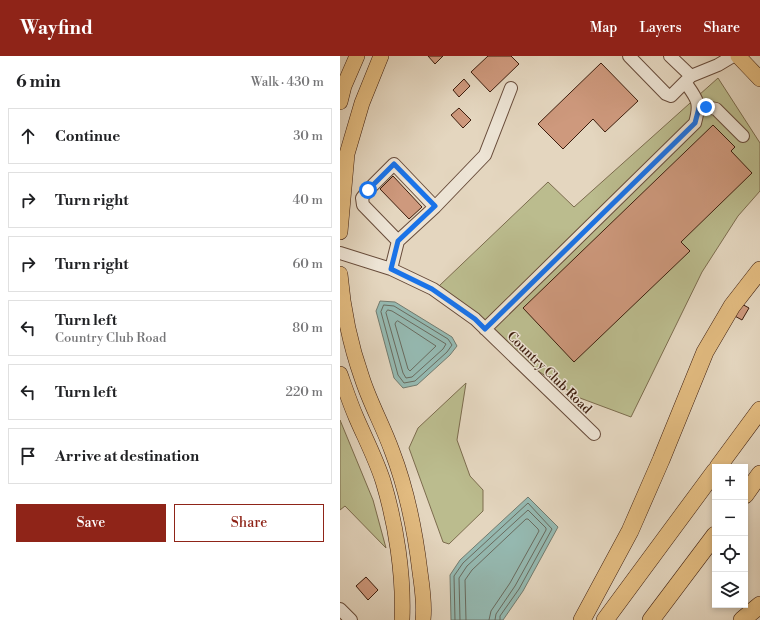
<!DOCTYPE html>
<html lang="en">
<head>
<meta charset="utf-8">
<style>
  :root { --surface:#fff; --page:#f2f2f2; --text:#202124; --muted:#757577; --line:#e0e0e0; --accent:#8f2418 }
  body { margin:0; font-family:"Libre Bodoni",serif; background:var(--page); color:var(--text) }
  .controls { position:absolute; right:12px; bottom:12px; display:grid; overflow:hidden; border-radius:0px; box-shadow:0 2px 6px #0003 }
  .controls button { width:36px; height:36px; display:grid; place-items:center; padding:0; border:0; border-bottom:1px solid var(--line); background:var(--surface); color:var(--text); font:20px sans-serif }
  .stop { position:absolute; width:12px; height:12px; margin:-9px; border:3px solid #1a73e8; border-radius:50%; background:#fff }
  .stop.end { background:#1a73e8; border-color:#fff; box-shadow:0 1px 4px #0008 }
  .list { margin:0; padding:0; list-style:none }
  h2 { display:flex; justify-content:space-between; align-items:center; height:52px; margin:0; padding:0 16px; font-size:17px }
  h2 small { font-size:13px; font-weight:400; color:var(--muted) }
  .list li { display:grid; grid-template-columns:26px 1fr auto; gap:12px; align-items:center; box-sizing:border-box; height:56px; margin:0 8px 8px; padding:0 8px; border:1px solid var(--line); border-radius:0px }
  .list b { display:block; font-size:15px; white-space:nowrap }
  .list p { margin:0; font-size:13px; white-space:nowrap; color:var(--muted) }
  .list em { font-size:13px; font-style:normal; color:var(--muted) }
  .actions { display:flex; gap:8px; padding:12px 16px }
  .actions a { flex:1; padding:9px 0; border:1px solid var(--accent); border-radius:0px; text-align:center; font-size:14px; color:var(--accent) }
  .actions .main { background:var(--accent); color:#fff }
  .icon { flex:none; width:22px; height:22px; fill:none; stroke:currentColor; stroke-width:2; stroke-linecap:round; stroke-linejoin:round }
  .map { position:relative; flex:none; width:420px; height:564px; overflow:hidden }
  header { display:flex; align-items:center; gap:24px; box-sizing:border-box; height:56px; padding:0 20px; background:var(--accent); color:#fff }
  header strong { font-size:19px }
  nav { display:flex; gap:22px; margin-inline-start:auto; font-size:14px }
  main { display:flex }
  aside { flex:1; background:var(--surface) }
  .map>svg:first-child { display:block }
  .green { fill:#bbbc8e; stroke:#7c6c4e }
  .water { fill:#95b9b1; stroke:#727b6f }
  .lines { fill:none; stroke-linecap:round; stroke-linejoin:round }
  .shore { stroke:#696b5f; stroke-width:1 }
  .building { fill:#ce997d; stroke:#3d1d0d }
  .minor-casing { stroke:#674b3a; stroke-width:14 }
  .major-casing { stroke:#3d1d0d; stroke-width:16 }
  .highway-casing { stroke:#3d1d0d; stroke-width:18 }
  .minor { stroke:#ede4d5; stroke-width:12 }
  .major { stroke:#e2bb80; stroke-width:15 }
  .highway { stroke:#e2bb80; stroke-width:17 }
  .route { stroke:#1a73e8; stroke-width:5 }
  .labels { text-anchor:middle; stroke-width:3; stroke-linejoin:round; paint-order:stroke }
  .street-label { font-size:13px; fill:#3d1d0d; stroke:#ede4d5 }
</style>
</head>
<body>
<header>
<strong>Wayfind</strong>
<nav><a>Map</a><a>Layers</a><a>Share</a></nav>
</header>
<main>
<aside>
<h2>6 min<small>Walk · 430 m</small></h2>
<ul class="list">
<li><svg class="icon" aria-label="ahead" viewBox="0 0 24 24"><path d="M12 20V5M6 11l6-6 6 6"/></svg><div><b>Continue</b></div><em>30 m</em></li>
<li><svg class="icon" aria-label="right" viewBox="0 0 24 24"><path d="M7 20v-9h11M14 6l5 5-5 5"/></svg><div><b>Turn right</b></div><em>40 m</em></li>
<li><svg class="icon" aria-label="right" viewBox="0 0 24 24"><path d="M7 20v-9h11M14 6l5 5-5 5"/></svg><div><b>Turn right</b></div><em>60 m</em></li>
<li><svg class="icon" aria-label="left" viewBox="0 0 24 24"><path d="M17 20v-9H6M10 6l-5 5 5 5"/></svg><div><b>Turn left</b><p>Country Club Road</p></div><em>80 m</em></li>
<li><svg class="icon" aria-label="left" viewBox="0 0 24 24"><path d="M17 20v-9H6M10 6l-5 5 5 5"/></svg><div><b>Turn left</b></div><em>220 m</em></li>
<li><svg class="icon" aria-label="arrive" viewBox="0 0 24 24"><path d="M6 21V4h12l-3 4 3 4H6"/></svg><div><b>Arrive at destination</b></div></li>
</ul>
<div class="actions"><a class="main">Save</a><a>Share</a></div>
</aside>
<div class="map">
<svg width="420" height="564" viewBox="0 0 420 564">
  <rect width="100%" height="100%" fill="#e4d6bf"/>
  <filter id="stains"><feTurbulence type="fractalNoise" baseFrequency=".005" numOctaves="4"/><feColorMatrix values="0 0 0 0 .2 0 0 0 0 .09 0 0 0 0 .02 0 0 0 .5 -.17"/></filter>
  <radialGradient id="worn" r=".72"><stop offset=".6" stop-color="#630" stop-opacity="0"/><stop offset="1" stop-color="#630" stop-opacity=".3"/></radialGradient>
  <path class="green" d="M378,22L420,87V135L398,160L362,216L291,361L240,342L195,313L99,230L208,126L234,151Z
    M126,327L117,384L130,420L143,434V455L109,488L103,486L69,392L78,372Z
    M0,364L33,444L46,492L5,450L0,454Z"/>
  <path class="water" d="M40,245L55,246L112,281L117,290L110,299L77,329L63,332L54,322L36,255Z
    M188,441L218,471L183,535L163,564H111L110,519L120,504Z"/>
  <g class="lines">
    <path class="shore" d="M44,249L54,250L108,283L112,289L107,296L75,325L64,327L58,319L41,256Z
      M48,254L52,255L106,288L103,293L72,321L66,322L63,317L46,257Z
      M58,265L96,290L70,315L68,313L55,268L56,266Z
      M115,564L114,520L123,507L188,447L212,473L179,533L160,560V564
      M120,564L119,522L127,510L188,454L206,472V474L175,530L156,558L155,564
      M126,564L125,524L132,514L186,463H188L198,473L199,475L170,527L151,555L149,564"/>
  </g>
  <path class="building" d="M88,0H103L95,8Z
    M148,0H171L179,8L150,36L131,16Z
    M261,7L298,45L265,76L253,63L223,93L198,68Z
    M124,23L130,30L119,41L113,34Z
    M119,52L131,64L123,72L111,59Z
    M373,69L395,91L391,95L412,117L341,186L350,195L234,306L183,252Z
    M53,120L82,151L69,163L40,133Z
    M389,241L409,252L402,264L382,253Z
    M26,521L38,534L28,544L16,530Z"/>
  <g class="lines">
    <defs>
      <path id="minor" d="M289,0L326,38L331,40L351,20L378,9L393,0
        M330,0L351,20
        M359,52L366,51L376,53L403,80
        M95,151L145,99L171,32
        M0,197L51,213L93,233L135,263L254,378
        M51,213L58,185L95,151L54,108L28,134L22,142L23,149L58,185
        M145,273L355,67C361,46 357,43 345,26
        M0,553L11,564"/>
      <path id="major" d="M398,0L420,23
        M0,46L4,30L17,0
        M0,176L7,98L22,47L41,0
        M0,218C3,254 10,288 22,322C30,347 43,370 52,395C67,434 75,474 80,516C82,531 85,548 83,564
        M0,318C5,332 10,347 16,361C25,382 36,403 43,425C56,468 64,519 62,564"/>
      <path id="highway" d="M378,411L420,354
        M405,439L420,418
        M242,564L290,475L321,404L365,296L392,250L420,214
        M265,564L375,415
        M311,564L375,479
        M402,564L420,549"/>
    </defs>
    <use href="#minor" class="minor-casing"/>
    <use href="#major" class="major-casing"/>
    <use href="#highway" class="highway-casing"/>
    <use href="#minor" class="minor"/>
    <use href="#major" class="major"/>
    <use href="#highway" class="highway"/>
  </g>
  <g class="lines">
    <path class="route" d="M28,134L54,108L95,150L58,185L51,213L92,233L135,263L145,273L355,67L359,52L366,51"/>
  </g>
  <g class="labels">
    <g class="street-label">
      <text transform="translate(210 316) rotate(44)" y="5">Country Club Road</text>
    </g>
  </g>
  <rect width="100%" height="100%" filter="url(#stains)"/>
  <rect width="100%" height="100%" fill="url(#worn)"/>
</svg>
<div class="controls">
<button>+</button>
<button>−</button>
<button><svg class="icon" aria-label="locate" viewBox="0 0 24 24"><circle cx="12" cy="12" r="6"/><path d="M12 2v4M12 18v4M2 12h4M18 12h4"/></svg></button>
<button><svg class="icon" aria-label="layers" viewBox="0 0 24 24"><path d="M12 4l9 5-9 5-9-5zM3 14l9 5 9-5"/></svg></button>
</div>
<div class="stop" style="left:28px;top:134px"></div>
<div class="stop end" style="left:366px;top:51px"></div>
</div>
</main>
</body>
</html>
